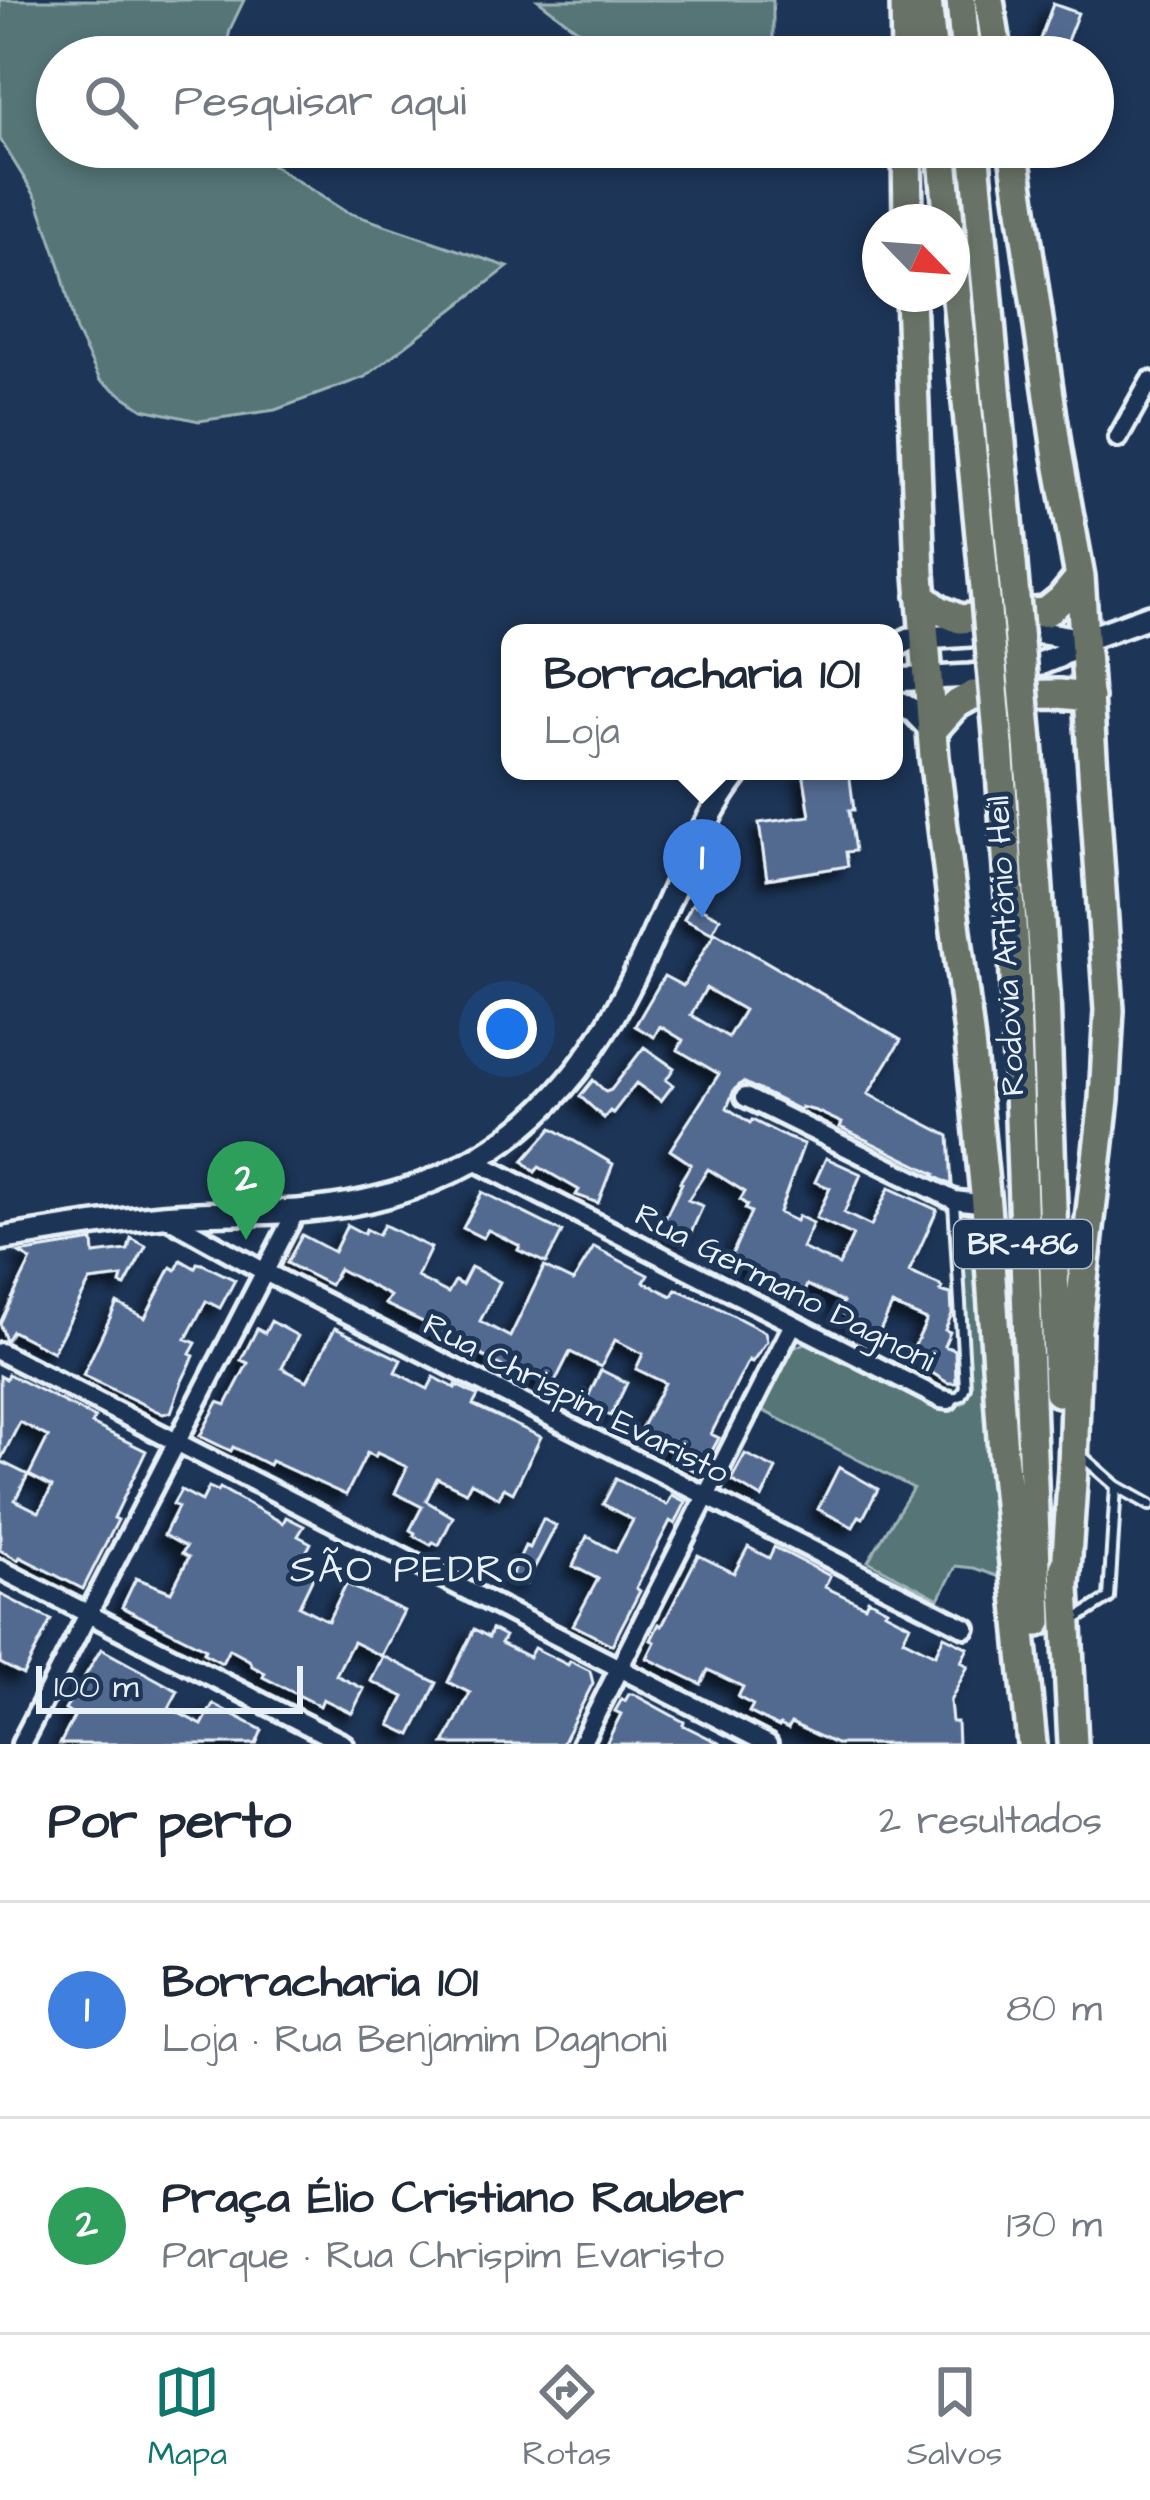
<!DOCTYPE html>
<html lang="pt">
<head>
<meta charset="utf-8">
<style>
  :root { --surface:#fff; --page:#f2f2f3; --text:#1f2937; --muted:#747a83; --line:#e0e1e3; --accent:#0f766e }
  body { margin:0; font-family:"Architects Daughter",sans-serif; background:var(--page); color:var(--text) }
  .compass { position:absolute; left:862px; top:204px; width:108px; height:108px; border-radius:50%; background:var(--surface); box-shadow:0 6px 18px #0003; rotate:115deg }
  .scale { position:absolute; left:36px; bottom:30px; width:267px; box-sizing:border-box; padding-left:12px; border:6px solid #e8f1f8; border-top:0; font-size:33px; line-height:42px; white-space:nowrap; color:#e8f1f8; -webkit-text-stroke:9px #1d3557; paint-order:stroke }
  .you { position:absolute; left:507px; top:1029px; width:42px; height:42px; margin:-30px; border:9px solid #fff; border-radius:50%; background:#1a73e8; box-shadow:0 0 0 18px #1a73e833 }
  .badge { display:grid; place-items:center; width:78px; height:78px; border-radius:50%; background:var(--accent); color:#fff; font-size:39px; font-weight:700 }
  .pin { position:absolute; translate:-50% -99px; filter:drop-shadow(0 3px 6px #0008) }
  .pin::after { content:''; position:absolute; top:63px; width:42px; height:36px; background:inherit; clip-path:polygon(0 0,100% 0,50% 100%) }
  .popup { position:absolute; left:501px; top:624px; width:402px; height:156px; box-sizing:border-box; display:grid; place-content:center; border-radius:24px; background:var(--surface); filter:drop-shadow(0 3px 9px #0005); font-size:39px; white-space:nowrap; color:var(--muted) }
  .popup b { font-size:45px; color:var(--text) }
  .popup::after { content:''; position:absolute; left:50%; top:100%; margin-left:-24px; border:24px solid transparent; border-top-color:var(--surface) }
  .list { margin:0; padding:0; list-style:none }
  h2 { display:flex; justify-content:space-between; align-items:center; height:156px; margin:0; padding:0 48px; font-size:51px }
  h2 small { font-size:39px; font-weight:400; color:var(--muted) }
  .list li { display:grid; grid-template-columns:78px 1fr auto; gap:36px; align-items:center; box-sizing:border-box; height:216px; padding:0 48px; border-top:3px solid var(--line) }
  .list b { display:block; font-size:45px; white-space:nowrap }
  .list p { margin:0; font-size:39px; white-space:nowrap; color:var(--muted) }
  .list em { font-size:39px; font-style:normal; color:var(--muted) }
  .icon { flex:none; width:66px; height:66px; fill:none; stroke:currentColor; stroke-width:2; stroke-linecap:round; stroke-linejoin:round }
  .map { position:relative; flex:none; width:1150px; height:1744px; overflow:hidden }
  .search { position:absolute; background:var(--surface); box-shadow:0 6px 18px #0003; left:36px; right:36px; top:36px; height:132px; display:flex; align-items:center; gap:30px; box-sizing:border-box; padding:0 42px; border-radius:66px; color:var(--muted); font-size:45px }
  .sheet { height:588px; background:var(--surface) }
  nav { display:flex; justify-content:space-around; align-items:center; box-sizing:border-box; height:168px; border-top:3px solid var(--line); background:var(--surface); font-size:33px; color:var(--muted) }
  nav a { display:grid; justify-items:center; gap:6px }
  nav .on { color:var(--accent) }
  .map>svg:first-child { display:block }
  .green { fill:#547576; stroke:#9eb3b7; stroke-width:3 }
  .building { fill:#536a90; stroke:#e8f1f8; stroke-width:3; fill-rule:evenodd; filter:url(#shadow) }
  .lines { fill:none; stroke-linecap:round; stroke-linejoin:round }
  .service-casing { stroke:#e8f1f8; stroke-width:16 }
  .minor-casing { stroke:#e8f1f8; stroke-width:26 }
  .tertiary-casing { stroke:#e8f1f8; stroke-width:30 }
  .primary-casing { stroke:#e8f1f8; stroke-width:36 }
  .service { stroke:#1d3557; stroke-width:8 }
  .minor { stroke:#1d3557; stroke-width:16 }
  .tertiary { stroke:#1d3557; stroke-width:21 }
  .primary { stroke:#697266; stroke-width:27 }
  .primary-bridge-casing { stroke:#e8f1f8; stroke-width:36; stroke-linecap:butt }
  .primary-bridge { stroke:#697266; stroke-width:27 }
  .labels { text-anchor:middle; stroke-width:10; stroke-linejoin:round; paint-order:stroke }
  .shield { fill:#1d3557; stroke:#abb9c8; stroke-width:3 }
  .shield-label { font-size:30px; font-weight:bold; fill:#e8f1f8 }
  .street-label { font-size:33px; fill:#e8f1f8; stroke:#1d3557 }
  .quarter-label { font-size:39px; letter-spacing:3px; fill:#e8f1f8; stroke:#1d3557 }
</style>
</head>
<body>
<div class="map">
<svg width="1150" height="1744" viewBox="0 0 1150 1744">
  <defs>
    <filter id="shadow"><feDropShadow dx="-8" dy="8" stdDeviation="6" flood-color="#0009"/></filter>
  </defs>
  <rect width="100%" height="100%" fill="#1d3557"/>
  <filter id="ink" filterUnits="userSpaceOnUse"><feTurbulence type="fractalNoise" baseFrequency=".00833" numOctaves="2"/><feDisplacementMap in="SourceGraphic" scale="24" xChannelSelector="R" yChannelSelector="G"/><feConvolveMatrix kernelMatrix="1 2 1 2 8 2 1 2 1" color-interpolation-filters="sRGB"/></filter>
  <g filter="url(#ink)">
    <path class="green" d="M0,0H244L231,27L223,57H57V147H244L346,212L508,267L365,377L275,410L199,421L143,409L100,380L76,331L60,266L37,199L0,139Z
      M538,0H773V57H613Z
      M967,1217L973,1219L977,1225L1000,1573L997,1576L974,1568L956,1566L939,1599L868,1561L913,1488L762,1410L794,1348L807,1342L939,1409L952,1408L965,1402L970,1386C969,1346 951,1247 967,1217Z"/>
    <path class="building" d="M1053,4L1078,13L1061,56L1037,47Z
      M803,771H849L854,810H849L855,851L846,852L848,866L767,879L759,823L810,816Z
      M692,904L720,918L712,933L684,919Z
      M715,932L901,1040L868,1094L949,1136L952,1185L934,1176L935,1174L840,1127L842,1123L816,1111L801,1107L800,1110L743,1082L734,1090L727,1108L750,1123L752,1120L788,1138L804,1144L779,1213L796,1221L798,1216L813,1223L802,1248L839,1265L853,1235L816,1218L830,1188L815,1182L826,1158L861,1174L844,1213L871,1226L889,1188L937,1210L909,1272L938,1284L942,1288L940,1291L951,1294L952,1314L945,1330L950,1332L944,1346L955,1350L956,1383H948L909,1358L927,1320L892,1305L878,1335L854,1323L856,1320L838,1311L843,1302L807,1285L803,1295L730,1259L751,1212L745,1209L747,1205L740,1200L745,1192L708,1169L688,1200L703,1206L688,1239L661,1227L682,1183L680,1182L691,1164L670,1150L719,1074L678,1050L683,1040L660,1026L654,1037L635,1026L664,976L683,986ZM706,988L744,1010L728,1037L691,1015Z
      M644,1047L674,1068L666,1080L673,1085L661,1101L636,1083L613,1113L610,1111L604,1118L580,1096L593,1080L606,1092L611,1090Z
      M552,1128L613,1164L598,1203L576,1195L579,1190L539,1167L535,1172L523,1161Z
      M482,1192L562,1232L546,1263L518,1250L520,1246L488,1230L483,1238L463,1228Z
      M347,1225L364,1234L366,1229L378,1235L384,1225L431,1248L417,1277L448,1293L455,1281L462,1285L471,1267L500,1282L480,1321L510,1337L544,1267L573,1281L594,1247L648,1275L644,1282L672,1296L676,1289L711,1304L765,1332L767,1341L752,1362L749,1360L711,1434L719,1438L700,1473L685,1466L688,1460L638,1434L665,1383L636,1369L643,1354L615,1340L601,1367L570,1352L552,1388L524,1374L521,1380L504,1371L505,1368L466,1347L464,1352L436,1337L440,1330L385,1304L390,1296L339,1269L330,1285L287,1263L302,1235L334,1252Z
      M131,1238L146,1246L125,1286L120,1284L122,1277L90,1281L53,1352L12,1331L6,1341L0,1323L31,1260L19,1253L93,1241L94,1254L128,1250Z
      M181,1260L195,1268L197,1263L202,1264L235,1280L220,1308L206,1301L186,1339L196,1343L190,1354L194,1356L182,1381L171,1412L163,1414L83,1375L117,1303L145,1318L171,1267L176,1270Z
      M271,1321L298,1336L282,1368L307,1381L335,1328L401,1360L395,1372L428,1389L434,1377L455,1388L456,1385L478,1396L473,1405L541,1437L513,1493L504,1488L499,1498L471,1482L466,1492L437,1478L426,1501L453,1517L439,1545L433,1542L431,1545L414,1536L415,1533L410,1530L422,1507L395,1493L407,1467L377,1453L375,1457L367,1453L346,1495L271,1461L269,1465L233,1447L231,1451L200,1436L218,1402L226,1405L248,1363L241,1360L257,1329L265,1333Z
      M601,1370L627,1383L611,1416L585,1403Z
      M8,1374L95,1418L92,1424L146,1451L114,1518L118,1520L83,1589L20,1557L18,1560L0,1550V1376L6,1379ZM20,1422L48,1437L29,1475L52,1487L39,1512L15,1500L28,1475L0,1461Z
      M745,1454L776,1469L762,1498L731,1480Z
      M839,1467L878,1489L863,1518L859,1516L853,1527L818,1509Z
      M616,1479L667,1505L672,1495L686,1502L675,1524L670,1521L636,1588L640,1591L612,1645L573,1625L598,1579L573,1566L587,1536L616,1552L633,1520L603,1504Z
      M209,1487L218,1491L220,1488L283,1523L286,1517L304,1526L298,1536L311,1543L299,1566L314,1575L299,1606L328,1621L346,1584L404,1611L381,1656L353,1642L344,1659L336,1675L364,1689L352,1713L323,1699L320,1706L263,1677L265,1673L252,1666L249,1660L229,1649L222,1663L203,1653L206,1649L122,1607L136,1578L171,1592L189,1557L182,1553L186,1547L164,1535L178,1507L173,1504L181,1490L202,1501Z
      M543,1519L556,1526L526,1584L511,1576L525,1546L530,1548Z
      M748,1547L769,1558L774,1547L830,1576L825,1587L865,1606L868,1599L887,1609L885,1612L910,1625L903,1639L935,1655L944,1636L968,1648L961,1662L968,1666L950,1701L952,1722H957L958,1744H836L791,1723L788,1729L780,1725L779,1727L749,1712L753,1705L738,1697L743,1687L708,1670L701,1684L647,1658L655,1642L651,1640L659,1624L662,1626L698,1555L734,1573Z
      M0,1594L51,1620L23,1675L0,1663Z
      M474,1629L489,1637L492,1629L505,1636L501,1643L529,1657L534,1648L568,1665L570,1661L590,1671L593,1683L562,1744H444L470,1693L448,1682Z
      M101,1649L178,1691L169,1708L202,1725L213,1704L262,1730L256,1744H60L75,1715L65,1710Z
      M383,1656L437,1683L411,1735L390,1725L404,1697L371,1681Z
      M629,1694H633L684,1722L683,1725L721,1744H606L621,1714L615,1711L622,1699L625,1701Z"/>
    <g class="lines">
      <defs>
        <path id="service" d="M951,1400L961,1395L965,1387L954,1202
          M1083,1457L1116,1486L1150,1505
          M1073,1621L1109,1598L1116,1486"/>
        <path id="minor" d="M1118,438L1150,381
          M745,1097L954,1200L986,1204
          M473,1160L941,1399L948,1400
          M164,1216L265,1272L966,1628
          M0,1352L768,1744
          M0,1569L344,1744
          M21,1744L296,1211
          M581,1744L793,1324"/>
        <path id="tertiary" d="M894,647L910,639L1031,631L1084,640
          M894,680L970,676L1008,672L1037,665L1059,656L1084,640L1150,616
          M894,700L912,710L932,731
          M0,1239C54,1230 108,1221 162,1216C207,1212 253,1214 298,1211C427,1201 532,1146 601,1036C640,975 664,905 697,840C710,816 722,792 740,771"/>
        <path id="primary" d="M905,0L906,57
          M927,0L933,57
          M961,0L966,57
          M989,0L998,57
          M907,147L908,222
          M942,147L949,222
          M974,147L1012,564
          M1013,147L1057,451L1080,577L1109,1010L1104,1099L1077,1331L1073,1469L1065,1585
          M952,248L983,566
          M910,294L920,574L934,757L970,1042L986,1204L1003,1453L1032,1744
          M921,596L939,610L960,619L1046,612L1061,600L1080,577
          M932,731L955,705L973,695L1059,694L1089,697
          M1028,742L1045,993L1058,1392
          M999,745L1014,951L1038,1622
          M1064,1568L1073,1744"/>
      </defs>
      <use href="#service" class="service-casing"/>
      <use href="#minor" class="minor-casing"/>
      <use href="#tertiary" class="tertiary-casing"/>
      <use href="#primary" class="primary-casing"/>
      <use href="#service" class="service"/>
      <use href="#minor" class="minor"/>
      <use href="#tertiary" class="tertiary"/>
      <use href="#primary" class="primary"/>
      <defs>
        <path id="primary-bridge" d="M1012,564L1028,742
          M983,566L999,745"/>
      </defs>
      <use href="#primary-bridge" class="primary-bridge-casing"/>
      <use href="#primary-bridge" class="primary-bridge"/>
    </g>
  </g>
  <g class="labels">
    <rect class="shield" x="954" y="1220" width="138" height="48" rx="9"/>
    <g class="shield-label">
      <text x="1023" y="1254">BR-486</text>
    </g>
    <g class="street-label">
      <text transform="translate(1004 946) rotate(-93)" y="12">Rodovia Antônio Heil</text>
      <text transform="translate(786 1286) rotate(27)" y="12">Rua Germano Dagnoni</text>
      <text transform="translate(577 1397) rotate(27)" y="12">Rua Chrispim Evaristo</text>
    </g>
    <g class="quarter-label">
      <text x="413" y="1582">SÃO PEDRO</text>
    </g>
  </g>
</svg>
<svg class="compass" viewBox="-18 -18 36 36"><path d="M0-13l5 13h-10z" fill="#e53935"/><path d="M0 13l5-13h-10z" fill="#747a83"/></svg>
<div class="scale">100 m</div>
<div class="you"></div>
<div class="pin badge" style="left:702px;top:918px;background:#3f7fe0">1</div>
<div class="popup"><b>Borracharia 101</b>Loja</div>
<div class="pin badge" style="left:246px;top:1240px;background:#2e9e5b">2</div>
<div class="search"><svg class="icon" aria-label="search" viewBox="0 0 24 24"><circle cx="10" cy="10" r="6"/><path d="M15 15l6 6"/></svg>Pesquisar aqui</div>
</div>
<section class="sheet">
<h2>Por perto<small>2 resultados</small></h2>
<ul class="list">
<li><span class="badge" style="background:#3f7fe0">1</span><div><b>Borracharia 101</b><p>Loja · Rua Benjamim Dagnoni</p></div><em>80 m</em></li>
<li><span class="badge" style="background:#2e9e5b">2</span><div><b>Praça Élio Cristiano Rauber</b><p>Parque · Rua Chrispim Evaristo</p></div><em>130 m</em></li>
</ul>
</section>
<nav>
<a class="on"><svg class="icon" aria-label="map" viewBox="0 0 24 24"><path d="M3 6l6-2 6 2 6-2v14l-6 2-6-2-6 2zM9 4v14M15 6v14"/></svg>Mapa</a>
<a><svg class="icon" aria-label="directions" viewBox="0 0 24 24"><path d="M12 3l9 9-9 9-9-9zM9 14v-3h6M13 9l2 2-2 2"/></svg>Rotas</a>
<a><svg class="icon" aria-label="saved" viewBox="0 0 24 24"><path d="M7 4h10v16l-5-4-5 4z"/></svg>Salvos</a>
</nav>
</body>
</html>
